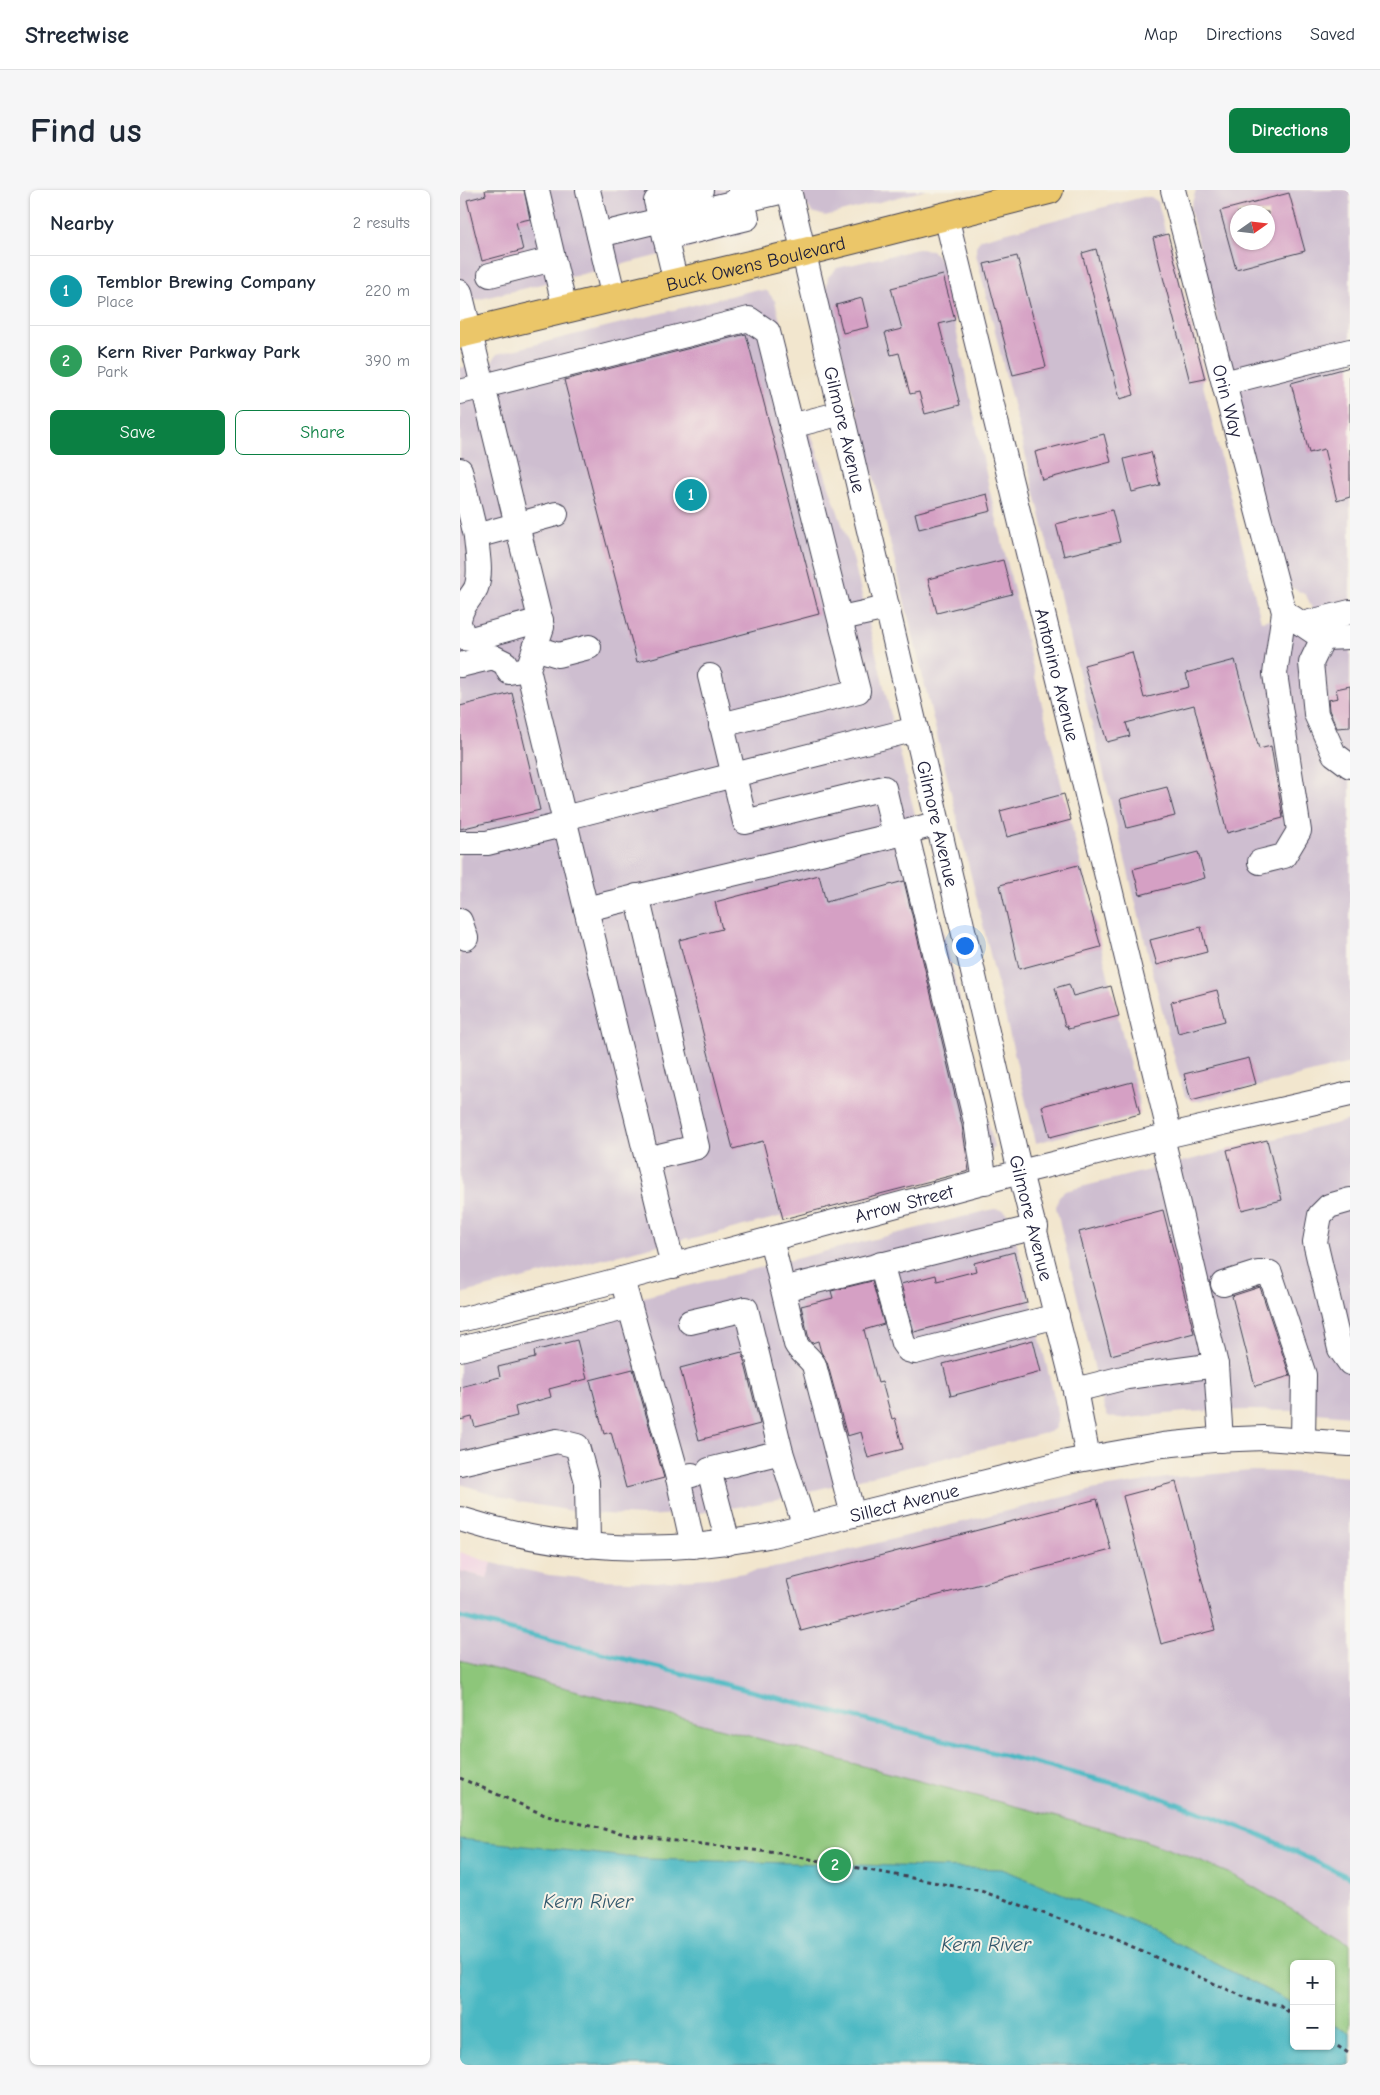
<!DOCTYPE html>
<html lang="en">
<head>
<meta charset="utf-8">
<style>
  :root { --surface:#fff; --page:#f6f6f7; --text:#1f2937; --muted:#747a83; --line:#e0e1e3; --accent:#0b8043 }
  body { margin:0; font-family:"Comic Neue",sans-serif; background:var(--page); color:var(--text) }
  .controls { position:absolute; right:15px; bottom:15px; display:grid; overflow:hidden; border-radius:8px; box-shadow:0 1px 4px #0004 }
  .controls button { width:45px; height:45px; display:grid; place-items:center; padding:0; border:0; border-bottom:1px solid var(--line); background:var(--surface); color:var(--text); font:25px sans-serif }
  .compass { position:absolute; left:770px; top:15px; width:45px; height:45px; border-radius:50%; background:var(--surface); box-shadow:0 1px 4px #0004; rotate:76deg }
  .you { position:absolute; left:504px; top:755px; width:18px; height:18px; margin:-12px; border:4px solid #fff; border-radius:50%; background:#1a73e8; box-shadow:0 0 0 8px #1a73e833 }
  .badge { display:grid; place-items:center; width:32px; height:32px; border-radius:50%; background:var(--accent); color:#fff; font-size:16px; font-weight:700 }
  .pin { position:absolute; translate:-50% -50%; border:2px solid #fff; box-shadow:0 1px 5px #0006 }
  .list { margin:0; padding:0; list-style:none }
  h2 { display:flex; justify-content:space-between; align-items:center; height:65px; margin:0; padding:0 20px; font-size:21px }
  h2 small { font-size:16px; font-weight:400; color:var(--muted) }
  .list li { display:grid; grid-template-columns:32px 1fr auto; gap:15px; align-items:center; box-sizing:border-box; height:70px; padding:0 20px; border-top:1px solid var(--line) }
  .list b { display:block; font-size:19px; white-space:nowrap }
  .list p { margin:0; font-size:16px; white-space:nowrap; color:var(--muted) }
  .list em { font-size:16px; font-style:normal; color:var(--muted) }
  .actions { display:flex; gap:10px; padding:15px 20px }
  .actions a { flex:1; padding:11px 0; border:1px solid var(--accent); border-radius:8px; text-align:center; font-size:18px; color:var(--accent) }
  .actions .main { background:var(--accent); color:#fff }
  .map { position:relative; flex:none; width:890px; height:1875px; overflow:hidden; border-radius:8px }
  header { display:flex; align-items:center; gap:30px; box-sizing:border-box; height:70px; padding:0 25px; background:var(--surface); border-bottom:1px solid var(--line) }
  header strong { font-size:24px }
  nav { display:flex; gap:28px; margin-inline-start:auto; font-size:18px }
  .intro { display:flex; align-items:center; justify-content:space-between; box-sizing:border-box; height:120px; padding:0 30px }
  h1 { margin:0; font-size:35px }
  .button { padding:12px 22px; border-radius:8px; background:var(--accent); color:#fff; font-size:18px; font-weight:700 }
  main { display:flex; gap:30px; padding:0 30px }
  aside { flex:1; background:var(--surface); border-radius:8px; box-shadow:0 1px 4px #0004 }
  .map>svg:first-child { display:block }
  .built { fill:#f1d0e2 }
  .industrial { fill:#cebed0; fill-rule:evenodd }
  .green { fill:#8dc67a; stroke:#58745a; fill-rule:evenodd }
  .water { fill:#4ab8c3; stroke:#366d7f }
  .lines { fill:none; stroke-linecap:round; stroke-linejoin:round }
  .stream { stroke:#4ab8c3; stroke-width:5 }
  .building { fill:#d5a0c4; fill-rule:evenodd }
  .minor-casing { stroke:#413f51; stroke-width:26 }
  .major-casing { stroke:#413f51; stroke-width:30 }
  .path { stroke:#413f51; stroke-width:3; stroke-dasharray:4 4; stroke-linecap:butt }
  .minor { stroke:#fff; stroke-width:24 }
  .major { stroke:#ebc669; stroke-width:28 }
  .labels { text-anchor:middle; stroke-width:4; stroke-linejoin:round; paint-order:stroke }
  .street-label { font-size:19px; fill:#22223b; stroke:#f7f3e8 }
  .water-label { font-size:20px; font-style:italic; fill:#30566b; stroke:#f7f3e8 }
</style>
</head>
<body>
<header>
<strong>Streetwise</strong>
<nav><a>Map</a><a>Directions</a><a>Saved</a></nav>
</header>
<div class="intro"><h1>Find us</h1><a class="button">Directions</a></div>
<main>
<aside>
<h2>Nearby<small>2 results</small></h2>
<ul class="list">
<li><span class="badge" style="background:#0f9aa8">1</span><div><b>Temblor Brewing Company</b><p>Place</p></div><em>220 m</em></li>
<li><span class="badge" style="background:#2e9e5b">2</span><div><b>Kern River Parkway Park</b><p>Park</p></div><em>390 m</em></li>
</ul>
<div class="actions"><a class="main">Save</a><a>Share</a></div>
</aside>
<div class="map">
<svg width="890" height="1875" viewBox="0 0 890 1875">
  <rect width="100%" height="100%" fill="#f7f3e8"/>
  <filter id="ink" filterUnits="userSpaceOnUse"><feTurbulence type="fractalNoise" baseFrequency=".02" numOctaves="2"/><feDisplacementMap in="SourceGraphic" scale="10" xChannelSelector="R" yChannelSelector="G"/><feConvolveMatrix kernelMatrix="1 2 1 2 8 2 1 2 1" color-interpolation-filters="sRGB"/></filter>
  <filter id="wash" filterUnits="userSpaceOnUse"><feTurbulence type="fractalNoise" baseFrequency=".0096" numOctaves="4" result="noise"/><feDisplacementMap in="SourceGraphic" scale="20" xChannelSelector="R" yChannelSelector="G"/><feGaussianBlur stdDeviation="1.12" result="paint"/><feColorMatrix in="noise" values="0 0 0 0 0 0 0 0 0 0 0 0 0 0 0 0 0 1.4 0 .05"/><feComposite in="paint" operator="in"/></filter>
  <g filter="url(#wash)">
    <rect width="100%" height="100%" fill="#f2e6ce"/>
    <path class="built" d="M0,1362L32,1373L28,1388L0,1381Z"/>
    <path class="industrial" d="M0,0H289L291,37L282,45L0,114Z
      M342,0H466L365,26L352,22L345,12Z
      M736,0H890V873L740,911H732L725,906L709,848L516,64V56L521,49L683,7H691L698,12L801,431L853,420L846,405L823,393L730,19ZM778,22H808V52H778Z
      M458,59L472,60L482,72L530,302L679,912V920L674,927L576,953L424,327L366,101L368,87L377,78Z
      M294,100L307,101L315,111L341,215L391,360L501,815L534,957L523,975L229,1050L228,1048L0,1104V178L32,172L37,164Z
      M890,930V1226L834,1221L789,1220L726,1222L659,1229L648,1226L644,1218L596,1017L599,1006L605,1001Z
      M534,1019L544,1020L551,1029L595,1210L598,1229L595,1238L590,1242L302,1313L240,1323L183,1326L125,1323L59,1312L0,1294V1153Z
      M792,1281L829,1282L890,1287V1755L775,1686L725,1665L680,1649L0,1470V1381L27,1388L32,1373L89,1385L142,1390L196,1392L260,1387L324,1376L636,1299L706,1288Z"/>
    <path class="green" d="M0,1470L680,1649L725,1665L775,1686L890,1754V1875H0ZM834,1774H871V1856H834Z"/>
    <path class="water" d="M0,1649L186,1669L542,1679L693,1741L834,1814V1856H871V1834L890,1843V1875H0Z"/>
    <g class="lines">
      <path class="stream" d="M0,1427L680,1600L796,1643L890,1688"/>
    </g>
    <g id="blocks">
      <path class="building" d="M25,0H64L70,29L56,32L63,60L22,71L7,10L26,5Z
        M829,3L845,61L776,79L760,21ZM778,22H808V52H778Z
        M708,44L745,189L730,192L693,48Z
        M636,59L674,205L660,209L622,63Z
        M557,66L586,177L553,185L524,74Z
        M483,85L495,130L479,134L500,215L465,224L459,202L450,204L439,163L431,165L425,143L442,139L431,98Z
        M402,108L409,137L383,143L376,115Z
        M286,144L359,424L177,472L104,190Z
        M890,177V307L877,311L864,259L849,263L831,193Z
        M644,244L651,272L582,290L575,262Z
        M691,262L700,295L672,302L664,269Z
        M527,304L531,321L459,339L455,323Z
        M652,320L660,352L604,366L596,334Z
        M543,370L552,404L477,423L468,389Z
        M672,462L684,508L729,497L726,483L775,470L799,559L811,556L823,628L767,643L734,515L666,533L670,546L647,552L624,475Z
        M890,496V537L877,538L869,520L868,510L878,508L876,499Z
        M52,503L80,620L0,639V516Z
        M707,597L715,626L667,638L660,609Z
        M604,604L611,630L547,647L540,621Z
        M738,662L745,688L680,705L673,679Z
        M618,675L641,757L559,779L540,695Z
        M359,685L366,712L444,691L502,935L509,981L323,1029L303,951L273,959L219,750L262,739L255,712Z
        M741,737L747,762L697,775L690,750Z
        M609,794L613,806L651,796L659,826L608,839L607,836H605L595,798Z
        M757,800L765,831L718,843L711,812Z
        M789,868L796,894L731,911L724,884Z
        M672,892L680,924L590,947L582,916Z
        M807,950L822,1010L782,1020L767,960Z
        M703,1020L734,1143L651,1165L619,1042Z
        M554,1062L567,1113L454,1142L441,1094L476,1085L477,1091L516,1081L514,1073Z
        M412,1091L424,1134L404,1140L418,1193L422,1192L432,1229L435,1228L443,1259L408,1268L401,1242L387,1246L367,1172L361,1162L358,1151L352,1153L349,1149L341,1116L373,1108L371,1101Z
        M800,1097L830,1186L795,1196L772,1106Z
        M117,1150L127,1189L89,1199L91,1207L55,1217L57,1226L15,1237L12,1227L0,1230V1197L40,1187L38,1177L75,1168L74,1161Z
        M573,1150L581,1182L491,1206L483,1174Z
        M282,1162L300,1234L239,1250L220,1178Z
        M173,1179L204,1288L166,1298L151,1242L144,1244L130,1190Z
        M716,1292L755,1440L701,1454L663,1306Z
        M637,1309L651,1360L341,1441L327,1390Z"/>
    </g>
  </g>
  <g filter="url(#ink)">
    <use href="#blocks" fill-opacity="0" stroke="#413f51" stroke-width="1"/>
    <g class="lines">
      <defs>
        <g id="minor">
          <path d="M77,0L105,119"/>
          <path d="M128,0L154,108"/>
          <path d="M241,0L196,11L201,30L328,0"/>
          <path id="s1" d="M329,0L560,982L615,1200L628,1267"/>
          <path id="s2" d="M713,0L824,422L815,484L839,641L824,666L800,672"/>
          <path id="s3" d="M486,26L710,945"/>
          <path d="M139,45L201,30L216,93"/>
          <path d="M205,48L287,28L280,0"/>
          <path d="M30,85L93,69"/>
          <path d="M0,102L82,437L68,479L104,628L456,539"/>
          <path d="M764,193L890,161"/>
          <path d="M0,202L289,129L308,142L398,501L261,535"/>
          <path d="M331,236L382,223"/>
          <path d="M0,280L16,346L96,324"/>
          <path d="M824,422L863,448L890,447"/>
          <path d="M0,426C2,415 11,408 16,398C22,383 17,362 16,346"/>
          <path d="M381,428L427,418"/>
          <path d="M842,434L890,422"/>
          <path d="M0,436L4,448L11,449L81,430"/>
          <path d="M863,448L851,473L856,524L874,564L890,576"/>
          <path d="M75,458L98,465L129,457"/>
          <path d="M0,475L33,467L45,473L49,482L68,479"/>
          <path d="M250,486L285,632L424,598L435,645L478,633"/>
          <path d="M104,628L126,719L435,645"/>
          <path d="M446,642L516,932L525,992"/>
          <path d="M0,653H27L106,634"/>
          <path d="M177,706L237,957L187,969"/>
          <path d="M126,719L213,1076"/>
          <path d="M0,731L6,748"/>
          <path d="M702,947L756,1175L761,1250"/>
          <path d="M890,1010L869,1016L860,1025L855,1052L880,1159L890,1173"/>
          <path d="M311,1049L336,1154C340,1162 348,1166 354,1175L393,1325"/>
          <path d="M421,1074L443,1153L448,1160L455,1162L597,1126"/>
          <path d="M162,1089L218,1288"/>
          <path d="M763,1094L798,1083H810L844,1185L843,1250"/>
          <path d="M323,1099L576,1037"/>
          <path id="s4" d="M0,1130L143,1094L560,982L710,945L890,904"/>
          <path d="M230,1132L286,1119L321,1262"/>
          <path d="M0,1159L169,1117"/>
          <path d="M615,1200L667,1187L756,1175"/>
          <path d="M0,1273L97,1251L117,1256L127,1292L128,1356"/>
          <path d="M232,1285L218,1288L233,1356"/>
          <path id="s5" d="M0,1329C104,1362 201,1365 308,1346L607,1272L703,1255L753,1250L804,1248L890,1254"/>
          <path d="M268,1353L249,1280L321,1262L345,1337"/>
        </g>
        <g id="major">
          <path id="s6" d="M0,144L344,62L589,0"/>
        </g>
      </defs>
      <use href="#minor" class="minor-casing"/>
      <use href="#major" class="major-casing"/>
      <path class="path" d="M0,1588L87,1626L174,1646L318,1663L521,1701L653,1748L793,1811L820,1815L834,1826
        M871,1852L890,1864"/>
      <use href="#minor" class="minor"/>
      <use href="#major" class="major"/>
    </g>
  </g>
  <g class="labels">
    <g class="street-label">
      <text dy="7" stroke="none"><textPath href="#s6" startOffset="304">Buck Owens Boulevard</textPath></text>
      <text dy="7" stroke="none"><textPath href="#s2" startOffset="218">Orin Way</textPath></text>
      <text dy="7" stroke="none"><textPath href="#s1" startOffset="246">Gilmore Avenue</textPath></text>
      <text dy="7" stroke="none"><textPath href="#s3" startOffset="472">Antonino Avenue</textPath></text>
      <text dy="7" stroke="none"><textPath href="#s1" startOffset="651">Gilmore Avenue</textPath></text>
      <text dy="7" stroke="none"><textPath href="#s4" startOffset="459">Arrow Street</textPath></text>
      <text dy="7" stroke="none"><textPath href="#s1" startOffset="1056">Gilmore Avenue</textPath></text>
      <text dy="7" stroke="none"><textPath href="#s5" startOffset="452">Sillect Avenue</textPath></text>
    </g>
    <g class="water-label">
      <text x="128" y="1718">Kern River</text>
      <text x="526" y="1761">Kern River</text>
    </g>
  </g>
</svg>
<div class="controls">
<button>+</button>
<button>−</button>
</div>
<svg class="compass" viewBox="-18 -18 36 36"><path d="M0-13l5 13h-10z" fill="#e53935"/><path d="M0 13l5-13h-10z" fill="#747a83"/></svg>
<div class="you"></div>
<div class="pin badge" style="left:231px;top:305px;background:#0f9aa8">1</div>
<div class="pin badge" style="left:375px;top:1675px;background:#2e9e5b">2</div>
</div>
</main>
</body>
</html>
